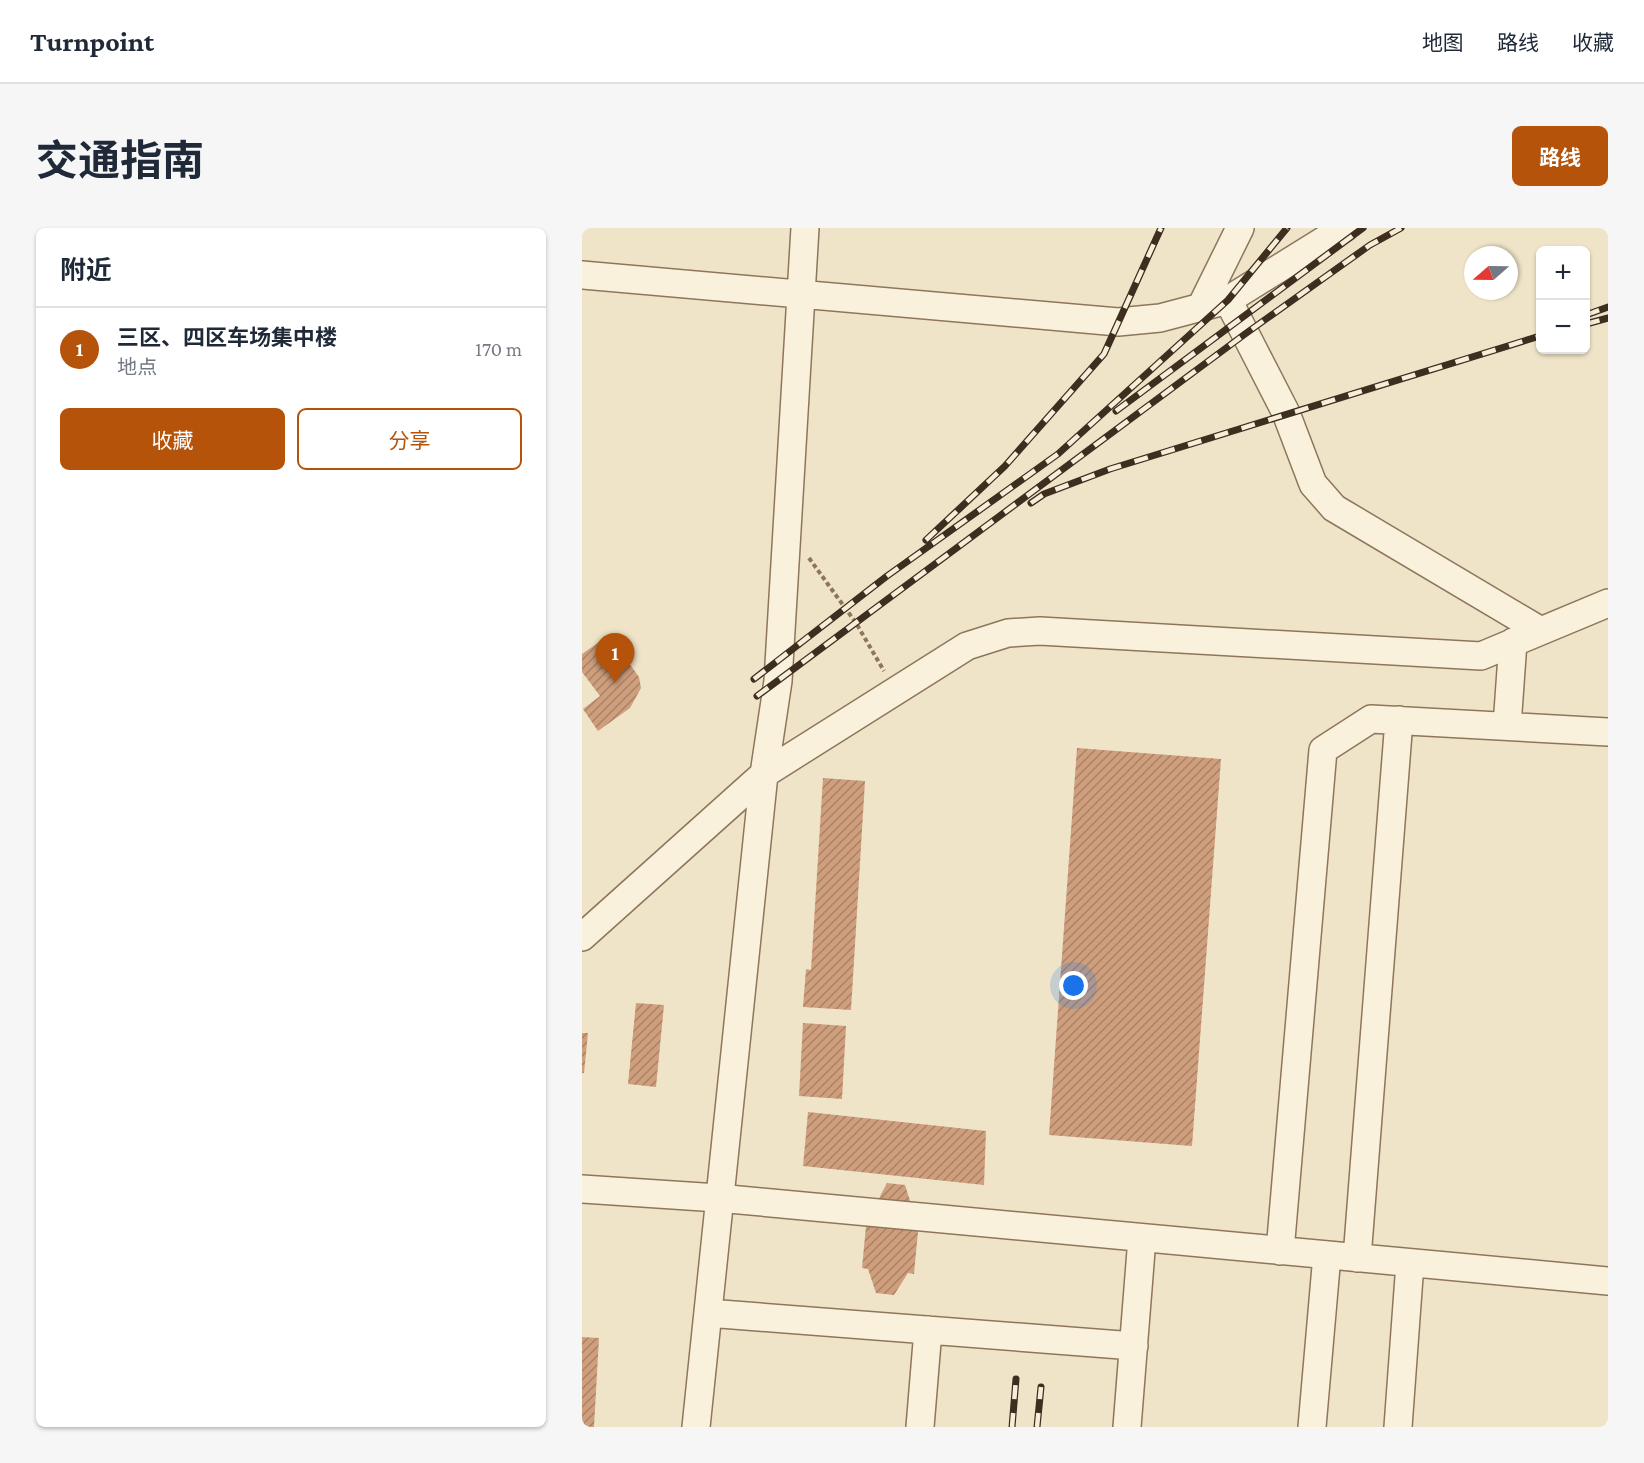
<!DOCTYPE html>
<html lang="zh">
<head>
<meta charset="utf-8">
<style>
  :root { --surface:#fff; --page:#f6f6f7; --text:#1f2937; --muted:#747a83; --line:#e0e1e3; --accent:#b45309 }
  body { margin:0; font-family:"Crimson Pro","Noto Sans SC",serif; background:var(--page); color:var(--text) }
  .controls { position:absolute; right:18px; top:18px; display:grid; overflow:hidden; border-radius:9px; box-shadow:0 2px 4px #0004 }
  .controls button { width:54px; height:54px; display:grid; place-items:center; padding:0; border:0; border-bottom:2px solid var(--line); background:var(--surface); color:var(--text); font:30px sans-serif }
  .compass { position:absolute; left:882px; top:18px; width:54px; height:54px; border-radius:50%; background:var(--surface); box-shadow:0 2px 4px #0004; rotate:250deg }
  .you { position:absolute; left:492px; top:758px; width:21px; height:21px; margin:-15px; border:4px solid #fff; border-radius:50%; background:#1a73e8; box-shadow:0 0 0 9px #1a73e833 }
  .badge { display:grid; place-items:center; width:39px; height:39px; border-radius:50%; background:var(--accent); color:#fff; font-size:20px; font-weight:700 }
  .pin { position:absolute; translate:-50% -50px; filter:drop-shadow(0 2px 3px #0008) }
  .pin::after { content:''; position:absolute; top:32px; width:21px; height:18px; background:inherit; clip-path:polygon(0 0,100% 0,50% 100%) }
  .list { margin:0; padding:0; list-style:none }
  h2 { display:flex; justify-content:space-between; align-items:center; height:78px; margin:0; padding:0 24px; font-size:26px }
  h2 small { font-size:20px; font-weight:400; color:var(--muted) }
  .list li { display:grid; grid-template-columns:39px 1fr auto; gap:18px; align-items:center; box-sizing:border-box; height:84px; padding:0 24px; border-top:2px solid var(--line) }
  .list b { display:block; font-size:22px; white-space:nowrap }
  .list p { margin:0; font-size:20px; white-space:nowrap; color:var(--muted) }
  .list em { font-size:20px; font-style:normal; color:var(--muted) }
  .actions { display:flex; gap:12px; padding:18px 24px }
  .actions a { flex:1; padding:14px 0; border:2px solid var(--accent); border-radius:9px; text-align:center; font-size:21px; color:var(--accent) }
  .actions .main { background:var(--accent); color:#fff }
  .map { position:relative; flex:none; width:1026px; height:1199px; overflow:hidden; border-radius:9px }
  header { display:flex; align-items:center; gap:36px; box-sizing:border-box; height:84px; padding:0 30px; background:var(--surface); border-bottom:2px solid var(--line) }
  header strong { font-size:28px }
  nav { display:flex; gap:33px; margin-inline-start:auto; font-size:21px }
  .intro { display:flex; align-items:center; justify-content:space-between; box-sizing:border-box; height:144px; padding:0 36px }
  h1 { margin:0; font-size:42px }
  .button { padding:15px 27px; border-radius:9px; background:var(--accent); color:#fff; font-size:21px; font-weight:700 }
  main { display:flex; gap:36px; padding:0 36px }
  aside { flex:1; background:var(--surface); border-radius:9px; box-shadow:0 2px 4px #0004 }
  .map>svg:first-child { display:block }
  .building { fill:url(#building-hatch) }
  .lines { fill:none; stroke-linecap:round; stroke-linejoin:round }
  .minor-casing { stroke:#8d765c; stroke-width:30 }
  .path { stroke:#8d765c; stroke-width:4; stroke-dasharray:4.5 3; stroke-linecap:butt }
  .minor { stroke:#faf1dc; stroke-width:27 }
  .rail-casing { stroke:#3d2e20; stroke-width:7 }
  .rail { stroke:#f7eed8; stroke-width:4.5; stroke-dasharray:14; stroke-linecap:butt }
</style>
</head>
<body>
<header>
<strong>Turnpoint</strong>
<nav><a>地图</a><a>路线</a><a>收藏</a></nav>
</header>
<div class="intro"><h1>交通指南</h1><a class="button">路线</a></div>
<main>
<aside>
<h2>附近<small></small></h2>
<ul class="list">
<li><span class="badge">1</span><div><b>三区、四区车场集中楼</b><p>地点</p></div><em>170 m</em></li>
</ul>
<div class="actions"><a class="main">收藏</a><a>分享</a></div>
</aside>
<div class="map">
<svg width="1026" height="1199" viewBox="0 0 1026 1199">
  <defs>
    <pattern id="building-hatch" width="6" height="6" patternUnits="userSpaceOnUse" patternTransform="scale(1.5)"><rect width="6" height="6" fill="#cf9f7d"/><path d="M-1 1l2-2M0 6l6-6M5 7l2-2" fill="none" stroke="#a98266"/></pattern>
  </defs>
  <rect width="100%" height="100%" fill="#f0e4c8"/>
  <path class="building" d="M27,407L57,449L59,460L48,480L16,503L1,481L18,468L0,444V426Z
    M495,520L639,531L610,918L467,907Z
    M241,550L283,553L269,782L221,779L224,741L229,742Z
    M54,775L82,777L74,859L46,856Z
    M221,795L264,798L260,871L217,868Z
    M0,805H6L2,845H0Z
    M226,884L404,903L402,957L221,938Z
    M305,955L323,957L331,982H338L332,1046L326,1045L312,1067L294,1065L286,1041L280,1040L286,977L293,978Z
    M0,1109L17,1110L12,1199H0Z"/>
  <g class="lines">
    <defs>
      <path id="minor" d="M0,47L536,94L578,90L646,72L762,0
        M646,72L704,185L731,256L752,280L959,403
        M619,79L658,0
        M925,498L931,414
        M0,709L182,546L385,418L426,405L458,403L899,428L1026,375
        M0,961L136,970L1026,1053
        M698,1023L741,522L789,491L1026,504
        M775,1030L817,492
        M126,1085L552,1118
        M114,1199L182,546L196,453L223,0
        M338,1199L346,1102
        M545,1199L560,1010
        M730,1199L745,1027
        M816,1199L828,1035"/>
    </defs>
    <use href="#minor" class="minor-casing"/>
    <path class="path" d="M227,330L274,395L302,443"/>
    <use href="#minor" class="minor"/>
    <defs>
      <path id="rail" d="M1004,87L1026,79
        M1004,96L1026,90
        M534,183L781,0
        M449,275L462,266L528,241L958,108
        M344,312L423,238L522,126L579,0
        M172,451L305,348L476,226L646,72L705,0
        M175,468L663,106L788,17L819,0
        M430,1199L434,1151
        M455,1199L459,1159"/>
    </defs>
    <use href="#rail" class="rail-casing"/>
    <use href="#rail" class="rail"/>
  </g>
</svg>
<div class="controls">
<button>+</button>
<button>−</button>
</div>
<svg class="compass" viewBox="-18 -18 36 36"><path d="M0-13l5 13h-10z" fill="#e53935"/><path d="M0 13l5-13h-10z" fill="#747a83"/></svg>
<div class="you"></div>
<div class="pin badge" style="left:33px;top:455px">1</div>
</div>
</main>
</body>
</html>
